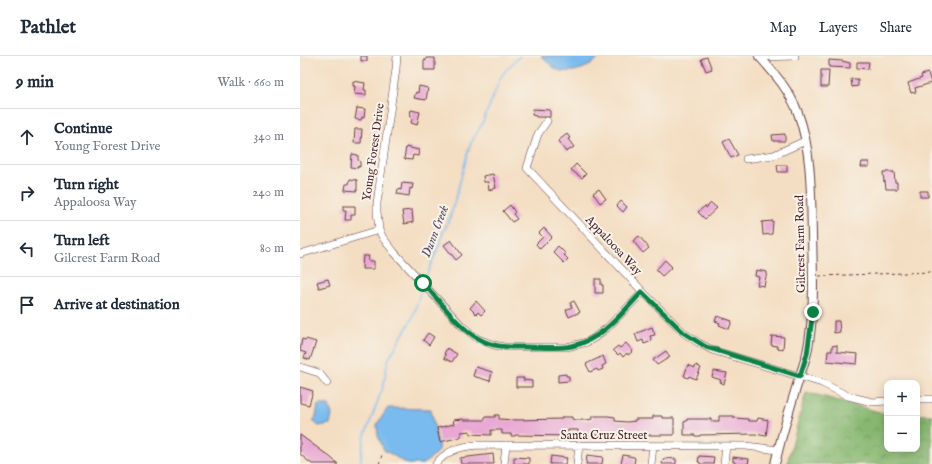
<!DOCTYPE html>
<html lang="en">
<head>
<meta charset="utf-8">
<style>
  :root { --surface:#fff; --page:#f6f6f7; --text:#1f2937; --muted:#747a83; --line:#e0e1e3 }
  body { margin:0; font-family:"IM FELL English",serif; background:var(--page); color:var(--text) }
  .controls { position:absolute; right:12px; bottom:12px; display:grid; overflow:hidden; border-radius:8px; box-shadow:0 2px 10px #0003 }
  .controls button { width:36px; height:36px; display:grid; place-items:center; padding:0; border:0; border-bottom:1px solid var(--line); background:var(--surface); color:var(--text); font:20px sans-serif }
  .stop { position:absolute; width:12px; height:12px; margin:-9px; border:3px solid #0b8043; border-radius:50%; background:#fff }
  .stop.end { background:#0b8043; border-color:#fff; box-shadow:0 1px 4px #0008 }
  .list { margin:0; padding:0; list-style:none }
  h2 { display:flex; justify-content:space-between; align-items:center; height:52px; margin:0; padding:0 16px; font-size:17px }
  h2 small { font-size:13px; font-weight:400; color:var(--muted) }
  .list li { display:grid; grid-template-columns:26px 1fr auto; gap:12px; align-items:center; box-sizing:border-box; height:56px; padding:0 16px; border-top:1px solid var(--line) }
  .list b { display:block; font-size:15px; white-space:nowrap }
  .list p { margin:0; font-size:13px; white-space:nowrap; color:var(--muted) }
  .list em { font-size:13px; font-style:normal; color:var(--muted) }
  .icon { flex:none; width:22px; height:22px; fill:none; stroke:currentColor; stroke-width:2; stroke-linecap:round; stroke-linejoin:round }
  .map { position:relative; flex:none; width:632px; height:408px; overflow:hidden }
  header { display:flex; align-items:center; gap:24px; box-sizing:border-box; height:56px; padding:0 20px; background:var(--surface); border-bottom:1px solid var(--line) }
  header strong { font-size:19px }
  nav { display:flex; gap:22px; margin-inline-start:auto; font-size:14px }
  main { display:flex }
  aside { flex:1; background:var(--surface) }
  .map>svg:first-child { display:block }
  .forest { fill:url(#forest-crowns); stroke:#686c4e }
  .water { fill:#79bbee; stroke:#626d8c }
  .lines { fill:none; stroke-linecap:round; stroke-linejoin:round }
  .stream { stroke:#79bbee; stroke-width:1.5 }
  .building { fill:#e8a8d3 }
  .minor-casing { stroke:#643c42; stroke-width:8 }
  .major-casing { stroke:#643c42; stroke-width:10 }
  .path { stroke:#643c42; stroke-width:1; stroke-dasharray:3 3; stroke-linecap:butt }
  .minor { stroke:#fff; stroke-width:7 }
  .major { stroke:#fff; stroke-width:8 }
  .route { stroke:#0b8043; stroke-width:5 }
  .labels { text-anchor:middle; stroke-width:4; stroke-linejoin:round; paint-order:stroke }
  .street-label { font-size:12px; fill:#4a1f2b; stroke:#f7f3e8 }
  .water-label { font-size:13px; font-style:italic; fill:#584e66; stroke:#f7f3e8 }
</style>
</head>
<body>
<header>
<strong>Pathlet</strong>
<nav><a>Map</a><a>Layers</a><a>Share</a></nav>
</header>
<main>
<aside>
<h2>9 min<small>Walk · 660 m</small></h2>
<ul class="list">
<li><svg class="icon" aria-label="ahead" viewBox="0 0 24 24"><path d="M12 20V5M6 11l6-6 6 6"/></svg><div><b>Continue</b><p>Young Forest Drive</p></div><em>340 m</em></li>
<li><svg class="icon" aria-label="right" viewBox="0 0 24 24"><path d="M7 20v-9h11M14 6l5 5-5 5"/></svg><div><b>Turn right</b><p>Appaloosa Way</p></div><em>240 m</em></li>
<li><svg class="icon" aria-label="left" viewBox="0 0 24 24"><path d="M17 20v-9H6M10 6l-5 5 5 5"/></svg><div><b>Turn left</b><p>Gilcrest Farm Road</p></div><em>80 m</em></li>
<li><svg class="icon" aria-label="arrive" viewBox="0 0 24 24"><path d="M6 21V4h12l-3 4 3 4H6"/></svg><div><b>Arrive at destination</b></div></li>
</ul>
</aside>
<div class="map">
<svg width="632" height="408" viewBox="0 0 632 408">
  <defs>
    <pattern id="forest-crowns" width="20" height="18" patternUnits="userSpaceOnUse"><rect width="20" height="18" fill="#87b871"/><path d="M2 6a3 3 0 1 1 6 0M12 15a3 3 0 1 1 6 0" fill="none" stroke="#70955d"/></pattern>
  </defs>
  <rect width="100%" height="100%" fill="#f7f3e8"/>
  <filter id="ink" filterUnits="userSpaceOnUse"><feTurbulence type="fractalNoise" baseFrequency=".025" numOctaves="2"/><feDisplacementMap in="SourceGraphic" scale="8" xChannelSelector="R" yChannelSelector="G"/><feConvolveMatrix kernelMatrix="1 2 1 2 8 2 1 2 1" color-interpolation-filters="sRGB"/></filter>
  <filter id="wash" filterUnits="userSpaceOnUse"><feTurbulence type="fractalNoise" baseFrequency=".012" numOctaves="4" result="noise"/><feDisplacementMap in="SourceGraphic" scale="16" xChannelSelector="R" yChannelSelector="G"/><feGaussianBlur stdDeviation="0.9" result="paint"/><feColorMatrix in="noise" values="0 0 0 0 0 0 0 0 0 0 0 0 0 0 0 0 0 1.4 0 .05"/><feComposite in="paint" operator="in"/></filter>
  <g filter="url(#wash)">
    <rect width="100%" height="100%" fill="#f4dec3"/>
    <path class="forest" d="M506,336L587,358V393H617V359H632V408H487Z"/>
    <path class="water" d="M241,0H300C292,11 272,19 258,14C252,11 246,4 241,0Z
      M18,349H29L32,359L30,368L19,370L13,365L16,361Z
      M88,352L131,353L139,394L124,408H108L84,394L78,380L77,368Z"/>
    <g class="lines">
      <path class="stream" d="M124,225L141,185L143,177L150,162L170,89L182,68L201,21L205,15L220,0
        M60,408L64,382L83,331L88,304L113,261L122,231"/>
    </g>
    <g id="blocks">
      <path class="building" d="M61,0H67V5H61Z
        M407,1L412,13L406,15L401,3Z
        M126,2H135V14H124V4L126,5Z
        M529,4L542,5L550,7V12L529,11Z
        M557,6H569L568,13L557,12Z
        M521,14H529L528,31H521Z
        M628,17L631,27L615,32L616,36L611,37L608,27L622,22L621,19Z
        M551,23H558V30L552,31Z
        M53,25L65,27L64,34H66V39L54,38L55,30H53Z
        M119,30L128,32L126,44L114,42L116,36L118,37Z
        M57,52L65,53L64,62L62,61L61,64L55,63Z
        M233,53L250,54V61H236V60L232,59Z
        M111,54L120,56L117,69L111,67L112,63L111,62V59H110Z
        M55,73H62L61,87H54Z
        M267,78L270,82L268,83L274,91L266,96L258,85Z
        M485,78V85H473L472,79Z
        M429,83L438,99L431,102L423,86Z
        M106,91L119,94L118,100L113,99L112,104L104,103Z
        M52,98L58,99V104L60,106V111L58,110V112L51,111Z
        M562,106H569V111H561Z
        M276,108L286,118L282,122L271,114Z
        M477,109H487V116H478Z
        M583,116H594L595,126H597V133H586L585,125L584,126Z
        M193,118L196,132L189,134L188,126H184L183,120Z
        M50,123L57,124V135L45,134L46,128H49Z
        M102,127L113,128L112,133L110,132L109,140L97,138L98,133L101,134Z
        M299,133L306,143L300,147L293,137Z
        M620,135H628V141H620Z
        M321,145L327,151L323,156L317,150Z
        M411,147L417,152L405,163L398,156L405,150L406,152Z
        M210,149L215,156L213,158L217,163L212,166L203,155Z
        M43,150H55V159H51V164H45L46,154H43Z
        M112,154L113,166L104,168L102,155Z
        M473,165L472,178L463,179L462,166Z
        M244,172L252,181L240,193L236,188L243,181L239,177Z
        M339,180L349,192L343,197L333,185Z
        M151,184L162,199L156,204L144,189Z
        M258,190L266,198L264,199L268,203L264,207L253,196Z
        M63,200H69L68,205H74V213H62Z
        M365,204L372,211L362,220L356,214Z
        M456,214L467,216L464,230L457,229L459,221L455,220Z
        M28,223L30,229L19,232L17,226Z
        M295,223H301V229H303V237H295Z
        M176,245L185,255L181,259L178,256L176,258L170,252Z
        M274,245L280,256L269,261L266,254L272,251L270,247Z
        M417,260L432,265L429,273L419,269L420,267L415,265Z
        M534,265H539L540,276L534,277Z
        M352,271L355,279L350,280L352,285L344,288L343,284L338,286L335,278Z
        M128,277L134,281L129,289L123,284Z
        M472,280L484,281L483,293L477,292V290L471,289Z
        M2,283L5,284L6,283L16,286L10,304L4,302L6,297L0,295Z
        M326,287L333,295L328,299L327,297L323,301L320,297L318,299L313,294L318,290L320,292Z
        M537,289V296L558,298L557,308L527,305L528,295H532V290Z
        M147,292L157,298L152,306L144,302L146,299L144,298Z
        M366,295L370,301L357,309L353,304Z
        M303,300L306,308L302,310L303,313L298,315L297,313L290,316L286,308Z
        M388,309L395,312L396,309L401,312L396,323L389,320L388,322L384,320Z
        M176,311L192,316L190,325L173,320Z
        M414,315L427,317L424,328L420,326L421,324L412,321Z
        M266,318V320H269V325L258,326V319Z
        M216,322H224L223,324L232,325V331H216Z
        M0,331L13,335L9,349L0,347Z
        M195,359H199V363L215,364L262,363V361H272V363L275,364H287L292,363V360H308L315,361V365L327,366L335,365V363H353V360H362V362H374V379H278V374H268V380L215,379V380H211V378H202V374H191V379L170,378V375L161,376V381L140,386L137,372L154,368L153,364L163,363V364H185V361H195Z
        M419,360H434V362L448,363L449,365H457L458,362L468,364L466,380L455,378L400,379V380H395V379H384V366L387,365V363H411V365H419Z
        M0,379L30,401L38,408H12L8,405L0,398Z
        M193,398L194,408H161L160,402Z
        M287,399L303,401L302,408H286Z
        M323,399L334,401L335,402L334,408H321Z
        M251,400L267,402L265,408H250Z
        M399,400L414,401L413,408H400V406H398Z
        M214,401L229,402V408H214Z
        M433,401L449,403L448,408H435V406H433Z
        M365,402L376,403V408H362L363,403H365Z"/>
    </g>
  </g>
  <g filter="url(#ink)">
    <use href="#blocks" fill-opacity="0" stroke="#643c42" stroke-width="1"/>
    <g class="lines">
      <defs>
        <path id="minor" d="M97,0L96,13L77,147V156L79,174L83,182L94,196L162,270L178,283L194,289L204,291H267L287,286L294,282L307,272L343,236
          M460,1L495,0
          M247,65L238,78L227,112L343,236L384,277L399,287L412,294L522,327L548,340L572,346L587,345
          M446,103L474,99L505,85
          M0,198L79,174
          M0,311L19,317L27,327
          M617,343H632
          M136,408C146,394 162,390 178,389L446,390L478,394
          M204,408L206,389
          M277,408L279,389
          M351,408L353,390
          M424,408L426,390"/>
        <path id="major" d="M459,0C474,17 490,35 498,57C512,95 511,139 512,180C513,219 515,258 507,297C504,308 500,319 497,329C489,355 481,381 475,408"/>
      </defs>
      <use href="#minor" class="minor-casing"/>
      <use href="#major" class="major-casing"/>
      <path class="path" d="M519,220L632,216
        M79,408L82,399"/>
      <use href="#minor" class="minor"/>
      <use href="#major" class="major"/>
    </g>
  </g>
  <g class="lines" filter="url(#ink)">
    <path class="route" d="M123,227C140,245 158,271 179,283C194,292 210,291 226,291C241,291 257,293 272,290C302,284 322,257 342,236L384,277L406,291L500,320L507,298L513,256"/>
  </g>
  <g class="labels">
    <g class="street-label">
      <text transform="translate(73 96) rotate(-82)" y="4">Young Forest Drive</text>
      <text transform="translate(500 188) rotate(-91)" y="4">Gilcrest Farm Road</text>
      <text transform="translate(314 189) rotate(47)" y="4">Appaloosa Way</text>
      <text x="304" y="383">Santa Cruz Street</text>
    </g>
    <g class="water-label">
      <text transform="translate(134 175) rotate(-69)" y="5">Dunn Creek</text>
    </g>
  </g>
</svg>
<div class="controls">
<button>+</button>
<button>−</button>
</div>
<div class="stop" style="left:123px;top:227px"></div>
<div class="stop end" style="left:513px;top:256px"></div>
</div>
</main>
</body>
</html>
